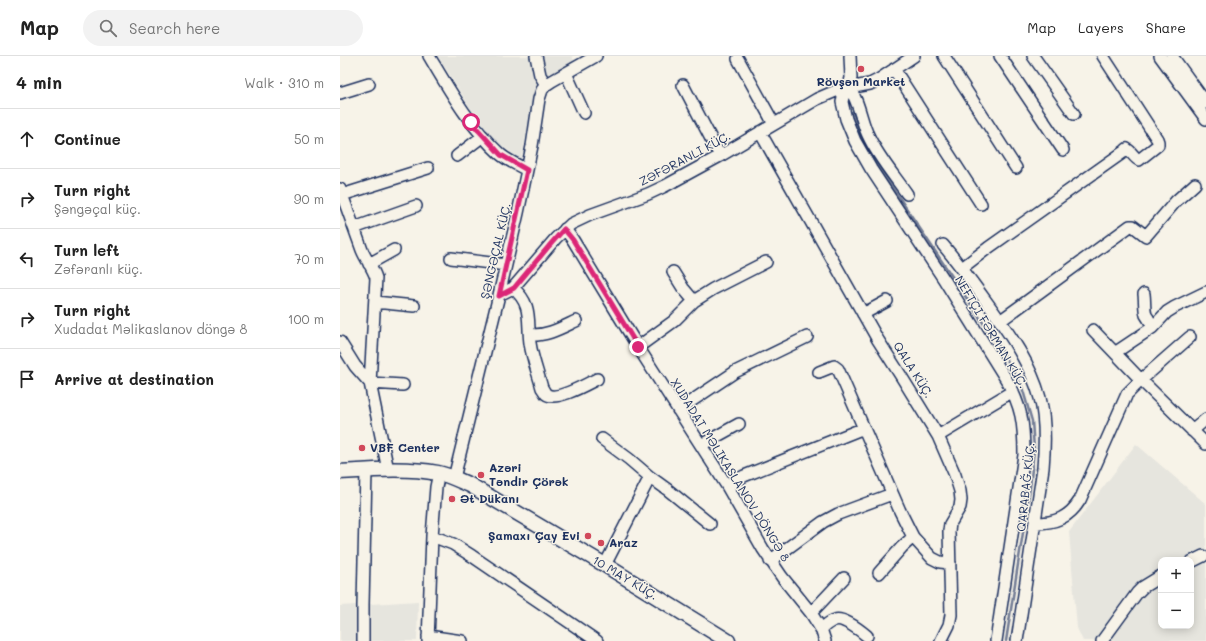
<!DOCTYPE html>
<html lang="en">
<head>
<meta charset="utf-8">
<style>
  :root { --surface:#fff; --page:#f2f2f2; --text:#222; --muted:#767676; --line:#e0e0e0 }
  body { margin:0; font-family:Mali,sans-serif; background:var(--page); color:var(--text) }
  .controls { position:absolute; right:12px; bottom:12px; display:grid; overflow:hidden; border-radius:8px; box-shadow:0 2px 10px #0003 }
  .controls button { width:36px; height:36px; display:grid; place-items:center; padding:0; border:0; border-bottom:1px solid var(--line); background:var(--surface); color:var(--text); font:20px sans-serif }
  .stop { position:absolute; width:12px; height:12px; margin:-9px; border:3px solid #db2777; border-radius:50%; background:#fff }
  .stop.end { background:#db2777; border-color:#fff; box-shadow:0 1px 4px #0008 }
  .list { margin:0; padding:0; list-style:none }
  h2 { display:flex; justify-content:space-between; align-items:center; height:52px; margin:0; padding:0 16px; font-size:17px }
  h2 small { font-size:13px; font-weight:400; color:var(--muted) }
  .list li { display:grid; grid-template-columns:26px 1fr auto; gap:12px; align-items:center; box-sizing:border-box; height:60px; padding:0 16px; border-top:1px solid var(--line) }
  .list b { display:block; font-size:15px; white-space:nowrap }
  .list p { margin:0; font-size:13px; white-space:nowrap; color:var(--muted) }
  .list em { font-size:13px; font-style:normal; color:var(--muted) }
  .icon { flex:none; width:22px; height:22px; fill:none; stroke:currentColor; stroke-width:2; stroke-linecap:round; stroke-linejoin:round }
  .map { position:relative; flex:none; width:866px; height:585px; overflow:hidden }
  header { display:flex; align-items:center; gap:24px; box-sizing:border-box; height:56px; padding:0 20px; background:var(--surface); border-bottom:1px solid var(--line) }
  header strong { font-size:19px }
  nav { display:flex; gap:22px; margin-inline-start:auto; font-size:14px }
  .search { width:280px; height:36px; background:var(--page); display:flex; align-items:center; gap:10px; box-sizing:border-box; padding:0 14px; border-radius:22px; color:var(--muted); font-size:15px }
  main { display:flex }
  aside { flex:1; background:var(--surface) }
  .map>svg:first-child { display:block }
  .built { fill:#e6e5de; fill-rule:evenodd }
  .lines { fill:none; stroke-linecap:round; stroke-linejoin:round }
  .stream { stroke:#727c95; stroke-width:2.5 }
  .minor-casing { stroke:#1b2f5e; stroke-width:14 }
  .major-casing { stroke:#1b2f5e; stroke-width:17 }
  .minor { stroke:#f7f3e8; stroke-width:11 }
  .major { stroke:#f7f3e8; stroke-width:14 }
  .route { stroke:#db2777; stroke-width:5 }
  .poi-dot { fill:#d1495b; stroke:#f7f3e8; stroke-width:1.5 }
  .labels { text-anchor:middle; stroke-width:3; stroke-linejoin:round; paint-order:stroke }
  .poi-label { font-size:12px; font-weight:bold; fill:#1b2f5e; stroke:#f7f3e8; text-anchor:start }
  .street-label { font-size:12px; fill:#1b2f5e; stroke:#f7f3e8 }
</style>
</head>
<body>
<header>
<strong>Map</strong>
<div class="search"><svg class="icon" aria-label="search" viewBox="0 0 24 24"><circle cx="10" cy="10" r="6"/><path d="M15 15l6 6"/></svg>Search here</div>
<nav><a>Map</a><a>Layers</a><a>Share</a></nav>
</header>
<main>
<aside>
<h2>4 min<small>Walk · 310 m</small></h2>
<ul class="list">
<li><svg class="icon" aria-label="ahead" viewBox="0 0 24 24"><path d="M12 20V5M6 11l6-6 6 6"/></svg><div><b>Continue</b></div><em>50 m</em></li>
<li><svg class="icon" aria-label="right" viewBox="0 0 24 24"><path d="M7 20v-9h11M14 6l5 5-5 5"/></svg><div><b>Turn right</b><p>Şəngəçal küç.</p></div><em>90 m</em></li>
<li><svg class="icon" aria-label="left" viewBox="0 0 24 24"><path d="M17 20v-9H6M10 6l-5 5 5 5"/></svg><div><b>Turn left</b><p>Zəfəranlı küç.</p></div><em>70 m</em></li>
<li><svg class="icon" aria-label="right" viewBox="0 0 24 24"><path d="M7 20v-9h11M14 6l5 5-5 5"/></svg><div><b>Turn right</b><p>Xudadat Məlikaslanov döngə 8</p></div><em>100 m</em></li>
<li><svg class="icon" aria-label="arrive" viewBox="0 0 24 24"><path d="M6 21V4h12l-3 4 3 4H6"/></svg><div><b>Arrive at destination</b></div></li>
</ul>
</aside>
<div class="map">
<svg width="866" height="585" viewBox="0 0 866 585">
  <rect width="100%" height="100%" fill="#f7f3e8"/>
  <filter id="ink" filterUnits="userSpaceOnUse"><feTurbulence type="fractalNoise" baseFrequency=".025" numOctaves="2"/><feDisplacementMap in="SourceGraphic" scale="8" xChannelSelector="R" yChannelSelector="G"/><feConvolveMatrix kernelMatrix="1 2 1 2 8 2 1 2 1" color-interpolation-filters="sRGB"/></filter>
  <g filter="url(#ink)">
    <path class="built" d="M98,0H232L234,5L212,19L195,37L181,104L155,84L137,63Z
      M796,388L866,448V585H743L737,572L729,476ZM821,504H851V570H821Z
      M78,545L77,585H0V550Z"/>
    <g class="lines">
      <path class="stream" d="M512,56L524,87L536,107L662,295L682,331L692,365L694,393L690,432L666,585"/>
      <defs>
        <path id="minor" d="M89,0C110,35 130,71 160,98C168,105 178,109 187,114
          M196,0L200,19L206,29
          M510,0L511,22L510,26L503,41L502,46L506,63L515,85L531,113L605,225L666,323C682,351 684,368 684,399L656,585
          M604,0L676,112
          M660,0L723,94
          M693,0L734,58
          M820,0L866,63
          M832,0L866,47
          M398,3L434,68
          M554,13L641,148
          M226,17L244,57
          M343,29L380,100
          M508,31C519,43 521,65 528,79C538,101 554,119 567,138
          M0,37L29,28
          M420,76L538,284L561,320L598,380L615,419L620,435L621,444L620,451L610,468L609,475L611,559L609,569L601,585
          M117,100L143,80
          M0,133L22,194C26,204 33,212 36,222L30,327L63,329
          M2,139L88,112
          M14,172L76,150
          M225,173L233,184L298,291L387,430L423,493L442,521L471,557L481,573L485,585
          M603,189C620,209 635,230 651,252C671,280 691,309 700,342C706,365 705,389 703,412L677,585
          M111,202L166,209
          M29,208L54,194
          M622,212L648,192L785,95L787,93C792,96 794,102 799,104L818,89V86L817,83L763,0
          M333,216L343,232L354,245
          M173,232C193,249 187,264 190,287C192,302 198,317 202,332C203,333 205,337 206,338C216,346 247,328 257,323
          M804,238C805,245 804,253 806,259C809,264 811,265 812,272
          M159,239L173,232L216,182L231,168L250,159L308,138L325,130L380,100L477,43L498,34L530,28L538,24L574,0
          M35,246L74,250
          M523,258L547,245
          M660,265L790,170H793L806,180L836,145L855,128
          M753,274L801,324L866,388
          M190,279C207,280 221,272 236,265
          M0,286L15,310L30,327L48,414
          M298,291L334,265L354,245L373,233L426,206
          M776,296L812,272L827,256L835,251L866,236
          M479,316L494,310L498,313L560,455L573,481L592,502L600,506L610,507
          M338,354L395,316L467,281
          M852,375L866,363
          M598,380L673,335
          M262,383L289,403L310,421L328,434L370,468
          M361,389L399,368
          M114,422L159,239L178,157L192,90L199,43L202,34L206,29L212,25L256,0
          M387,430L404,420L524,372
          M696,467C715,467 729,462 740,444L787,338L801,324L850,281
          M92,480L113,488L132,500L257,585
          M430,505L483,466L498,458L552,438
          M851,506L863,500
          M265,509L310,421
          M539,517L562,491L573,481
          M471,557L504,522
          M481,573C485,570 490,565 495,564C503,561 521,575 527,580
          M88,580L122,585
          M23,585V549L26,415
          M88,585L92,480L96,431L99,417
          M762,585L797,537L803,531L821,520"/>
        <path id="major" d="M0,416C32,414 66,411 98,417C109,419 120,425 130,429L265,509L388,585"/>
      </defs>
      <use href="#minor" class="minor-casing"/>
      <use href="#major" class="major-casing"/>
      <use href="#minor" class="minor"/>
      <use href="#major" class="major"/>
    </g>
  </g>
  <g class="lines" filter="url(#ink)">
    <path class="route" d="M131,66L161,99L187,114L159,240L174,232L209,190L224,173L233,184L298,291"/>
  </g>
  <g class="poi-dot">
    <circle cx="521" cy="13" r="4"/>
    <circle cx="22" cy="392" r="4"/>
    <circle cx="141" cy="419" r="4"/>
    <circle cx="112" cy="443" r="4"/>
    <circle cx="248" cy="480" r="4"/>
    <circle cx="261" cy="487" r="4"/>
  </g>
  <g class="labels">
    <g class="poi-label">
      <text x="521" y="30" text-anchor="middle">Rövşən Market</text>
      <text x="30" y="396">VBF Center</text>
      <text x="149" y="416">Azəri<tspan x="149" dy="14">Təndir Çörək</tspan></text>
      <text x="120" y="447">Ət Dükanı</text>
      <text x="240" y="484" text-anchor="end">Şamaxı Çay Evi</text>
      <text x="269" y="491">Araz</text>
    </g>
    <g class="street-label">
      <text transform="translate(345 103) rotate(-28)" y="4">ZƏFƏRANLI KÜÇ.</text>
      <text transform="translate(156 195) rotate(-77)" y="4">ŞƏNGƏÇAL KÜÇ.</text>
      <text transform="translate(651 276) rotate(59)" y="4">NEFTÇI FƏRMAN KÜÇ.</text>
      <text transform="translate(573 314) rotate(58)" y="4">QALA KÜÇ.</text>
      <text transform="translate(390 414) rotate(58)" y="4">XUDADAT MƏLIKASLANOV DÖNGƏ 8</text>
      <text transform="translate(686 431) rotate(-84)" y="4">QARABAĞ KÜÇ.</text>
      <text transform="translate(285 522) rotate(31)" y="4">10 MAY KÜÇ.</text>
    </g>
  </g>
</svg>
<div class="controls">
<button>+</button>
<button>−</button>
</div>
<div class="stop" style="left:131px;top:66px"></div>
<div class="stop end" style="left:298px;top:291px"></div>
</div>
</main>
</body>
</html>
